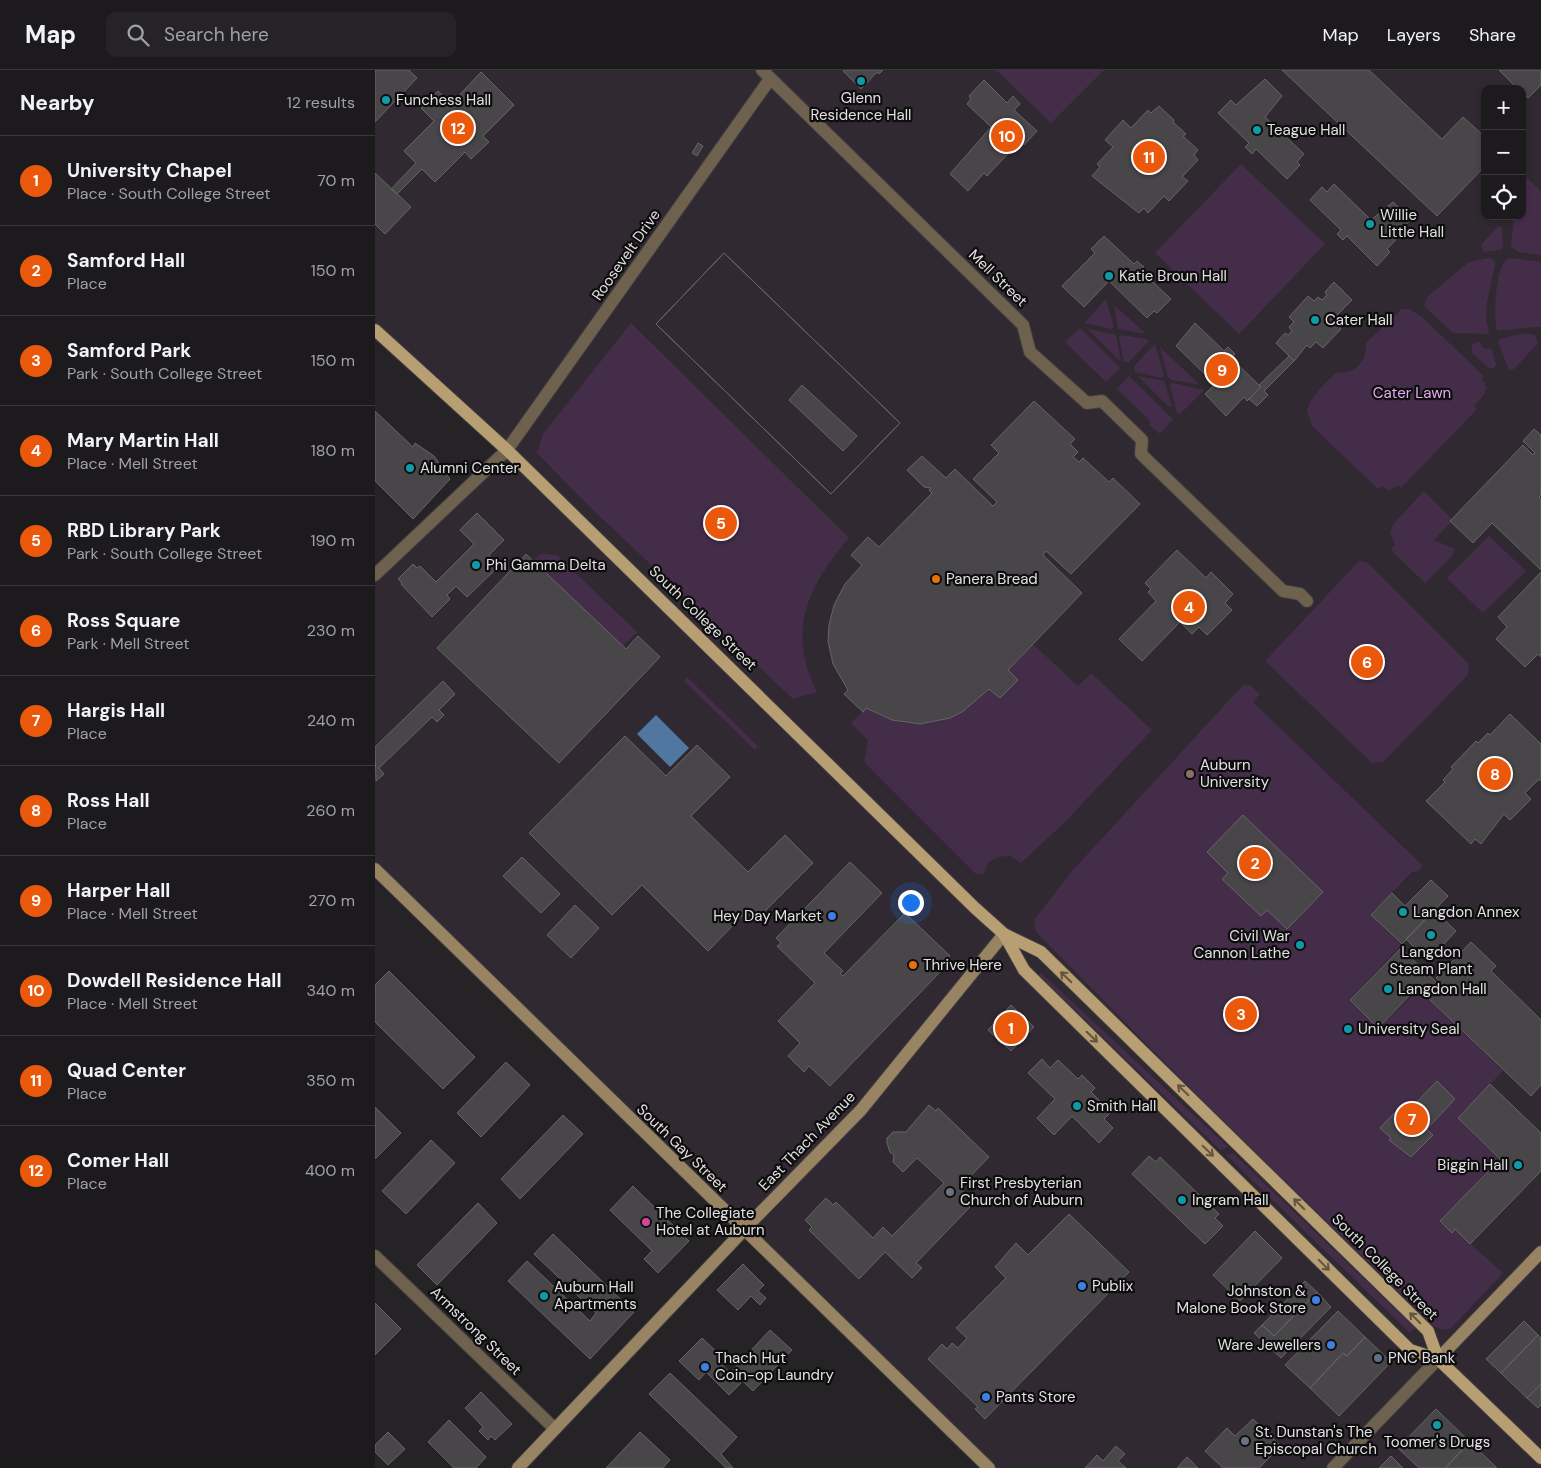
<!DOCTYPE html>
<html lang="en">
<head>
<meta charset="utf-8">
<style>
  :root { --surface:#1c1a1c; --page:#252325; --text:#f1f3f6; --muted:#a0a1a3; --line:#3a383b; --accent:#ea580c }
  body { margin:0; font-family:"DM Sans",sans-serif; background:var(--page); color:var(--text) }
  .controls { position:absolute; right:15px; top:15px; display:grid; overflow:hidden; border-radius:10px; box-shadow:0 2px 8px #0003 }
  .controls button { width:45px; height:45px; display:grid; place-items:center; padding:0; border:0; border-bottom:1px solid var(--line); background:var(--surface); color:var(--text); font:25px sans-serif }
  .you { position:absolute; left:535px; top:832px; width:18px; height:18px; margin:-12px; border:4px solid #fff; border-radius:50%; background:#1a73e8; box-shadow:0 0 0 8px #1a73e833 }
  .badge { display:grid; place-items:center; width:32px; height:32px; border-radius:50%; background:var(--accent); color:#fff; font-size:16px; font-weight:700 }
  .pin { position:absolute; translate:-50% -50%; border:2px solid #fff; box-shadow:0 1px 5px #0006 }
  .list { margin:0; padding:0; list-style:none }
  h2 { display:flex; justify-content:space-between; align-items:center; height:65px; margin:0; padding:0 20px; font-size:21px }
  h2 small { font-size:16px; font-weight:400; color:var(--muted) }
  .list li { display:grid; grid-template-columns:32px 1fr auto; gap:15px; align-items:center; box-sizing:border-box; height:90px; padding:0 20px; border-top:1px solid var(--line) }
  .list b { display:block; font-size:19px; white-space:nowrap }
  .list p { margin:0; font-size:16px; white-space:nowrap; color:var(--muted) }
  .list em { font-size:16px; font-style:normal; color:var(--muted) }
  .icon { flex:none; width:28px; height:28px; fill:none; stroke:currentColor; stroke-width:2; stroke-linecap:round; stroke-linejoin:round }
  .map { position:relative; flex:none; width:1166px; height:1398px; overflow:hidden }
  header { display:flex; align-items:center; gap:30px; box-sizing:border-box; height:70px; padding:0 25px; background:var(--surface); border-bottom:1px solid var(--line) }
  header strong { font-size:24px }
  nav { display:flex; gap:28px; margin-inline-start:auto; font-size:18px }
  .search { width:350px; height:45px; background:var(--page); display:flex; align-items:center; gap:12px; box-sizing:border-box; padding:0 18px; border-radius:10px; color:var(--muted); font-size:19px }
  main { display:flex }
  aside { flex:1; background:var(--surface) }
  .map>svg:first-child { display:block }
  .built { fill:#302931; fill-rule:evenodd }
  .green { fill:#442d49 }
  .water { fill:#5177a0 }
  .building { fill:#484649; stroke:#676468; fill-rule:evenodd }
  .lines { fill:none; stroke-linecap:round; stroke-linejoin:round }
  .street-casing { stroke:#3f3d40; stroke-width:14 }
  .secondary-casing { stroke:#3f3d40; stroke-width:14 }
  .primary-casing { stroke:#3f3d40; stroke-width:14 }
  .street { stroke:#6e614d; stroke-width:12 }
  .secondary { stroke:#988363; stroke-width:12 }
  .primary { stroke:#b89e73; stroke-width:12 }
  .oneway { stroke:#635640 }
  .culture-dot { fill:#0f9aa8; stroke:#0e0d0e; stroke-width:2 }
  .food-dot { fill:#e8710a; stroke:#0e0d0e; stroke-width:2 }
  .education-dot { fill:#8d6e63; stroke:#0e0d0e; stroke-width:2 }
  .shop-dot { fill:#3f7fe0; stroke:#0e0d0e; stroke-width:2 }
  .worship-dot { fill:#6b7280; stroke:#0e0d0e; stroke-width:2 }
  .hotel-dot { fill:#d1479c; stroke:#0e0d0e; stroke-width:2 }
  .service-dot { fill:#5c6f8a; stroke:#0e0d0e; stroke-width:2 }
  .labels { text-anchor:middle; stroke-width:4.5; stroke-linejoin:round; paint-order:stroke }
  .poi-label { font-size:15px; fill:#e2e0e2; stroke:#0e0d0e; text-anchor:start }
  .street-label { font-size:15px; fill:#e2e0e2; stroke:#0e0d0e }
  .park-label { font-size:15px; fill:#e4acee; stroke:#0e0d0e }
</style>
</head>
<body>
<header>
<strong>Map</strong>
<div class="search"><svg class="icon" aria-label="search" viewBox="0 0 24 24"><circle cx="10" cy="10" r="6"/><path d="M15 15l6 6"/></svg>Search here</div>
<nav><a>Map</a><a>Layers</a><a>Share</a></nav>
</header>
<main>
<aside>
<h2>Nearby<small>12 results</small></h2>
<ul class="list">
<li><span class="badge">1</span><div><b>University Chapel</b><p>Place · South College Street</p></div><em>70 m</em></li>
<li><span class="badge">2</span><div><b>Samford Hall</b><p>Place</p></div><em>150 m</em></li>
<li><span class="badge">3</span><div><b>Samford Park</b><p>Park · South College Street</p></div><em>150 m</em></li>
<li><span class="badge">4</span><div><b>Mary Martin Hall</b><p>Place · Mell Street</p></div><em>180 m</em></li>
<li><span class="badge">5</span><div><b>RBD Library Park</b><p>Park · South College Street</p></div><em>190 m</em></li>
<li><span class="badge">6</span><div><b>Ross Square</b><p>Park · Mell Street</p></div><em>230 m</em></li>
<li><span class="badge">7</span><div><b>Hargis Hall</b><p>Place</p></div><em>240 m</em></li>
<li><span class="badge">8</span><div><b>Ross Hall</b><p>Place</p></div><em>260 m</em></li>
<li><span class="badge">9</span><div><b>Harper Hall</b><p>Place · Mell Street</p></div><em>270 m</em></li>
<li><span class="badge">10</span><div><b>Dowdell Residence Hall</b><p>Place · Mell Street</p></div><em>340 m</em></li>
<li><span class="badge">11</span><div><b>Quad Center</b><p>Place</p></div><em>350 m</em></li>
<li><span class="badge">12</span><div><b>Comer Hall</b><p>Place</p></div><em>400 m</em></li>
</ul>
</aside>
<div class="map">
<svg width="1166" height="1398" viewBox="0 0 1166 1398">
  <rect width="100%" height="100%" fill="#252326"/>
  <path class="built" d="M0,0H1166V1398H614L0,799V505L132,380L0,257ZM1110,19H1147V146H1110Z"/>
  <path class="green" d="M621,0H729L676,53Z
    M866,94L950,174L864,264L780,183Z
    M1151,107L1166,121V185L1144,182L1136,177L1139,146H1147V111Z
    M1123,156L1127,157L1128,176L1126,180L1109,182L1106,175Z
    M1114,188L1120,191V194L1112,233L1111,249L1114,262L1111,264L1078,263L1049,236L1052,227L1094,192Z
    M1137,188L1166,192V257C1156,256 1127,262 1122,260C1118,248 1121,206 1128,194C1130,190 1133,188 1137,188Z
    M731,229L739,257L737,259L709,253Z
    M739,235L771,264L743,259Z
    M1027,239H1035L1047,247L1109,306L1107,309L1112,318L1108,326L1099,336L1102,339L1026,418L1024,415L1014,420L1006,416L1003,419L937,356L932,341C935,328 950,312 960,304C964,301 971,303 975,301C987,297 992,284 991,273Z
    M256,253L474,468C433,516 411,561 442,622L418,629L216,438L162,383L168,364Z
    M705,258L745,298L731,312L690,272Z
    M713,259L741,265L746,292Z
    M1150,263L1160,265L1163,273L1139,299L1134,300L1123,272L1124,269Z
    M747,265L771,269L774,271L754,292H749L744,267Z
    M1105,271L1108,278L1117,279L1121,295L1119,298L1115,299L1097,283V274Z
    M780,274L789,306L787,308L760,302L759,296Z
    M785,277L823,313V314L796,310L793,307Z
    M754,306L798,349L785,364L774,355L776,352L742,319Z
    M763,306L789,311L797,337L793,336Z
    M797,313L829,320L805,344L802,343L795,315Z
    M1049,421L1078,450L1059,470L1080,479L1077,486L1050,513L1016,480L1020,474L1015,463L1019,453Z
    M1114,466L1151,501L1108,543L1072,508Z
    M167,484L182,485L262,562L248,576L157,490Z
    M984,491L993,493L1094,594L1093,605L1008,692L997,693L893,594L891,590Z
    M658,574L703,616L716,603L777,660L690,752L646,793L635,786C622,786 611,790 609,804H601L489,692L493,670L476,653L491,638C539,667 576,654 614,619L625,628L643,610L633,600Z
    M312,607L383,676L380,680L309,611Z
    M868,615H875L885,624L878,632L1047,795L1044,801L1037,802L995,845L1026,875L974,930L1003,959L1044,920L1128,1001L1082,1048L1123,1088L1065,1152L1077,1163L1080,1160L1128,1203L1076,1258L1070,1260L1060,1257L829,1032L661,862L659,850L698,800Z
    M666,903L853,1077L845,1080L664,905Z
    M858,1083L1040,1258L1035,1263L851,1085Z"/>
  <path class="water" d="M281,645L314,678L295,697L262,664Z"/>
  <path class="building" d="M0,0H34L42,8L0,52Z
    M470,0H508L504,4L502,2L486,19L468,1Z
    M907,0H994L1067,69L1088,47L1110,67V96L1062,146Z
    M1124,0H1166V15L1153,28L1147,22V19H1143Z
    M106,2L139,35L108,66L114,72L96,89L90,82L60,112L47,99L22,124L16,119L41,93L29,81L59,51L46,38L63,21L76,34Z
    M890,9L907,26L890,47L929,84L922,92L925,95L912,109L881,79L877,84L870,77L874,73L843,43L856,30L861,35Z
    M609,10L632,33L638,26L645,34L639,40L662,61L649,75L645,71L643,73L612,106L609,103L593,121L575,104L616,57L592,34L596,29L594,26Z
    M784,36L799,50L798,52L811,64L808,66L823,80L819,85L823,90L807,107L813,111L794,131L789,126L773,143L769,138L764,143L717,106L725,97L722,94L738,77L730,70L748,50L756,58L773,40L776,43Z
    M323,73L328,76L322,86L317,83Z
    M0,103L36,137L10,164L0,154Z
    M959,114L996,150L1018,132L1036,149L1028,158L1030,160L1012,179L1015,182L1002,196L972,166L968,170L962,164L966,160L935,130L947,117L952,122Z
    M729,166L759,194L762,191L769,197L766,201L796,229L782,243L779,241L772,248L734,211L709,237L687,216L720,183L716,179Z
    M349,183L525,353L456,424L281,254ZM427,315L482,366L468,381L414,330Z
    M349,183L525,353L456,424L281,254Z
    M959,212L977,230L962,245L965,248L959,253L966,259L948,278L941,272L935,278L932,275L919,291L901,273L910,263L913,265L917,261L914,257L919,252L914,247L933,226L939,231L943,227L947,230L952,225L950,222Z
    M820,253L849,281L853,277L860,284L856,288L886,317L872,331L869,327L851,346L830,324L840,314L801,276Z
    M914,286L919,291L889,321L893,325L882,336L874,329L886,317L884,315Z
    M659,331L700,369L695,374L703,382L698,387L704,392L708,388L734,412L738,408L765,434L696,504L671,481L668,485L707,523L633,600L643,610L625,628L614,619L587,642L575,648L545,654L517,650L491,638L488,642L469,624L473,620L458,594L453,571L454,555L459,535L470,514L487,495L476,485L493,467L504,477L557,423L554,420L556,418L549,417L532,400L547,386L571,408L580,399L618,436L622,432L598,409L624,383L616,375Z
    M0,341L38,377L40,373L59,386L75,409L38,449L0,411Z
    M1159,359L1166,365V425L1164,427L1166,429V500L1117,453L1098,473L1075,451L1148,375L1158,385L1160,383L1148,371Z
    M102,443L129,470L114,485L124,496L92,527L81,516L72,525L75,529L57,547L26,514L27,513L23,509L38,494L42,498L45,496L61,512L99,474L85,460Z
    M802,480L831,508L836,502L858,524L850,533L857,540L832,565L824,557L817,564L805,552L767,591L744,569L781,531L773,522L776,519L770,513Z
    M151,484L251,579L263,566L285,587L184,693L62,578Z
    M1166,502V587L1163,584L1150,597L1121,569L1132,557L1123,547Z
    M68,611L80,624L64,640L69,645L62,652L57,647L4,698L9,704L1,711L0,677Z
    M1135,644L1166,674V710H1163L1150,723L1156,729L1135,750L1129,744L1106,774L1100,769L1096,774L1051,731L1070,712L1068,710L1078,699L1076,697L1101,671L1103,673L1113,663L1115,665Z
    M250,666L291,706L322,675L355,707L316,746L373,802L410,765L438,793L380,851L371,842L333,881L267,815L237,845L154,763Z
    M868,745L948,822L912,859L892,840L886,846L847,809L853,803L832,782Z
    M147,787L185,824L166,843L128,806Z
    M475,792L507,823L449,883L468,901L465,903L468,906L530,843L575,886L564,897L567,900L455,1016L434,996L429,1002L413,986L425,973L403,951L440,913L402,876L406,873L401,868Z
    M1056,810L1073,826L1027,874L996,845L1017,823L1030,836Z
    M200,835L224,858L196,888L172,865Z
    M1059,840L1081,861L1053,891L1031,869Z
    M1096,872L1121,896L1116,901L1166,950V1015L1156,1026L1053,928L1067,913L1061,908Z
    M1026,878L1061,912L1051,922L1044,916L1003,958L975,930Z
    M14,901L100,987L68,1019L0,952V915Z
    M636,935L659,957L636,981L613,960Z
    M667,989L675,998L683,990L703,1009L707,1005L720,1018L716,1022L736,1042L729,1049L738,1058L724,1073L697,1046L679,1065L662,1048L680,1029L653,1003Z
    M131,992L155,1015L106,1067L82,1043Z
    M1062,1011L1080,1029L1052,1059L1058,1065L1036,1087L1014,1070L1016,1068L1005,1058L1027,1035L1033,1041Z
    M1115,1014L1166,1063V1101L1095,1174L1080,1159L1077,1163L1065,1151L1125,1089L1083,1048Z
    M554,1035L561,1041L563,1038L614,1087L584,1118L592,1125L588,1130L595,1137L541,1193L547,1198L537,1208L510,1182L484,1209L434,1160L437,1157L430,1150L451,1128L458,1135L461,1132L498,1168L508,1157L517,1166L569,1113L542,1088L528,1102L518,1092L519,1085L515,1082L512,1073V1068L518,1062H531Z
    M0,1037L26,1063L0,1089Z
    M188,1045L208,1064L145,1129L126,1109Z
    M56,1070L80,1093L31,1144L7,1121Z
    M774,1086L781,1092L785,1087L844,1144L840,1148L848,1156L830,1174L757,1104Z
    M258,1116L314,1171L283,1203L269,1189L277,1181L235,1140Z
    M103,1133L122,1153L62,1215L42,1195Z
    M694,1144L754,1202L610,1349L600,1339L603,1337L553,1289L567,1274L572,1279L577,1273L583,1278L592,1268L581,1258L631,1208L620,1197L641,1173L653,1185Z
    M880,1161L907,1188L865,1231L838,1205Z
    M178,1164L259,1242L215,1289L133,1211L152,1191L215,1251L221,1243L159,1184Z
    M368,1194L389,1215L383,1221L391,1228L385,1235L376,1226L363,1240L342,1220Z
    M930,1211L942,1222L899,1266L887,1255Z
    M942,1222L956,1237L906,1288L879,1263L887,1255L899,1266Z
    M0,1233L26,1259L0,1285Z
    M963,1241L990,1267L972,1286L968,1283L935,1318L910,1295Z
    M1149,1251L1163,1265L1126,1303L1111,1289Z
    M395,1260L417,1280L378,1321L357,1301Z
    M1163,1265L1166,1268V1314L1152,1328L1126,1303Z
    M990,1267L1016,1292L964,1346L935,1318L968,1283L972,1286Z
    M327,1268L346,1286L342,1290L366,1313L354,1325L331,1302L324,1310L304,1291Z
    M295,1303L362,1367L346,1384L358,1398H351L274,1324Z
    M1166,1314V1335L1163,1338L1152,1328Z
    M106,1322L137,1354L120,1370L116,1366L113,1370L104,1361L108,1357L90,1338Z
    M1061,1339L1095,1372L1070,1398H1044L1023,1378Z
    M878,1349L906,1376L884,1398H848L830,1381L852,1358L860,1366Z
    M74,1350L111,1387L101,1398H79L53,1372Z
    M13,1362L30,1379L13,1395L0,1382V1375Z
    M265,1362L295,1390L288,1398H231Z
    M1095,1372L1122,1398H1070Z
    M741,1376L750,1384L743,1391L751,1398H710L722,1385L728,1391Z
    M1016,1386L1028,1398H1004Z
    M812,1387L823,1398H802Z"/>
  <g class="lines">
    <defs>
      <path id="street" d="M387,0L648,255L655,282L712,333L727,331L767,370L766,384L908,521L925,524L932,531
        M0,505L132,380L395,9
        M0,1186L180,1359
        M958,1398L1063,1289"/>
      <path id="secondary" d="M0,799L614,1398
        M1063,1289L1166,1182
        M143,1398L387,1141L486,1040L629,864"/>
      <path id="primary" d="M0,260L132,380L600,838L629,864L666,882L1053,1261L1063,1289
        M629,864L649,900L1035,1280L1063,1289L1166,1388"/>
    </defs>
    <use href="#street" class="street-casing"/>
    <use href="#secondary" class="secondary-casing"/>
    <use href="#primary" class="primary-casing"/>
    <use href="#street" class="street"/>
    <use href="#secondary" class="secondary"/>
    <use href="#primary" class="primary"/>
  </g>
  <defs><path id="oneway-shaft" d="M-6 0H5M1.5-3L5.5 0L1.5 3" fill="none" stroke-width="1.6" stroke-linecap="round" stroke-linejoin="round" transform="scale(1.25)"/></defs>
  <g class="oneway">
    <use href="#oneway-shaft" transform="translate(691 907) rotate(-136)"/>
    <use href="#oneway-shaft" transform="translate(717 967) rotate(44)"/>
    <use href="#oneway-shaft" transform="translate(808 1020) rotate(-136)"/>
    <use href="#oneway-shaft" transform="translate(833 1081) rotate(44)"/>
    <use href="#oneway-shaft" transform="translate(924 1134) rotate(-135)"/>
    <use href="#oneway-shaft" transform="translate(949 1195) rotate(45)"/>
    <use href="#oneway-shaft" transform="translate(1040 1248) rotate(-135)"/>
  </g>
  <g class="culture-dot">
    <circle cx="486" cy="11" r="5"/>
    <circle cx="11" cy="30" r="5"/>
    <circle cx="882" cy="60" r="5"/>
    <circle cx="995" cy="154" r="5"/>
    <circle cx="734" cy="206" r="5"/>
    <circle cx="940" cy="250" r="5"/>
    <circle cx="35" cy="398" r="5"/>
    <circle cx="101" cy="495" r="5"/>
    <circle cx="1028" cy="842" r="5"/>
    <circle cx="1056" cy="865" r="5"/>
    <circle cx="925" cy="875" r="5"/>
    <circle cx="1013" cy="919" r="5"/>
    <circle cx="973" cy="959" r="5"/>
    <circle cx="702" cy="1036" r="5"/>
    <circle cx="1143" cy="1095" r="5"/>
    <circle cx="807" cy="1130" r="5"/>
    <circle cx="169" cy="1226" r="5"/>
    <circle cx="1062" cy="1355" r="5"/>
  </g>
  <g class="food-dot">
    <circle cx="561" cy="509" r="5"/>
    <circle cx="538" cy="895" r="5"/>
  </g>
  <circle class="education-dot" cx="815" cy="704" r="5"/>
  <g class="shop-dot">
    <circle cx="457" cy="846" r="5"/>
    <circle cx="707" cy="1216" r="5"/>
    <circle cx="941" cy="1230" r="5"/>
    <circle cx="956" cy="1275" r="5"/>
    <circle cx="330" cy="1297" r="5"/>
    <circle cx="611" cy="1327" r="5"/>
  </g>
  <g class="worship-dot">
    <circle cx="575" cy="1122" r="5"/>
    <circle cx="870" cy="1371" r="5"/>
  </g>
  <circle class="hotel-dot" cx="271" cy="1152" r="5"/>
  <circle class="service-dot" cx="1003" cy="1288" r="5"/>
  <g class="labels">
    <g class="poi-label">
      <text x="486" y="33" text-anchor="middle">Glenn<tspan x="486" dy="17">Residence Hall</tspan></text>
      <text x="21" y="35">Funchess Hall</text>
      <text x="892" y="65">Teague Hall</text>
      <text x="1005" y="150">Willie<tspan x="1005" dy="17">Little Hall</tspan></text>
      <text x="744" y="211">Katie Broun Hall</text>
      <text x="950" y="255">Cater Hall</text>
      <text x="45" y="403">Alumni Center</text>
      <text x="111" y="500">Phi Gamma Delta</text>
      <text x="571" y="514">Panera Bread</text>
      <text x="825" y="700">Auburn<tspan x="825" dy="17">University</tspan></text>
      <text x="1038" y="847">Langdon Annex</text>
      <text x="447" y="851" text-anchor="end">Hey Day Market</text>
      <text x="915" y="871" text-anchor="end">Civil War<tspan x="915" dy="17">Cannon Lathe</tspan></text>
      <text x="1056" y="887" text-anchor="middle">Langdon<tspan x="1056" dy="17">Steam Plant</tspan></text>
      <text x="548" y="900">Thrive Here</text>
      <text x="1023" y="924">Langdon Hall</text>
      <text x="983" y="964">University Seal</text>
      <text x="712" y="1041">Smith Hall</text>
      <text x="1133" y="1100" text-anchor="end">Biggin Hall</text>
      <text x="585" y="1118">First Presbyterian<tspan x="585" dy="17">Church of Auburn</tspan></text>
      <text x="817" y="1135">Ingram Hall</text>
      <text x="281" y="1148">The Collegiate<tspan x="281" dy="17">Hotel at Auburn</tspan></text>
      <text x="717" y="1221">Publix</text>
      <text x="179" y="1222">Auburn Hall<tspan x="179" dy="17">Apartments</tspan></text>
      <text x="931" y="1226" text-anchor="end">Johnston &amp;<tspan x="931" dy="17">Malone Book Store</tspan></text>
      <text x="946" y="1280" text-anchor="end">Ware Jewellers</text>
      <text x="340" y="1293">Thach Hut<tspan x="340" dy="17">Coin-op Laundry</tspan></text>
      <text x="1013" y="1293">PNC Bank</text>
      <text x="621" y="1332">Pants Store</text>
      <text x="880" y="1367">St. Dunstan's The<tspan x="880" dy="17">Episcopal Church</tspan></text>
      <text x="1062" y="1377" text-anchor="middle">Toomer's Drugs</text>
    </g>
    <g class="street-label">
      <text transform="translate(251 185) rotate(-55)" y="5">Roosevelt Drive</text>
      <text transform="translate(623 208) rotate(44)" y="5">Mell Street</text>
      <text transform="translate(328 548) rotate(44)" y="5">South College Street</text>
      <text transform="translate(432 1071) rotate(-46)" y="5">East Thach Avenue</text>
      <text transform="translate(307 1078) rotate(44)" y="5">South Gay Street</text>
      <text transform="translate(1010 1197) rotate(45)" y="5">South College Street</text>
      <text transform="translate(101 1261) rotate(44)" y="5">Armstrong Street</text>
    </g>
    <g class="park-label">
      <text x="1037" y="328">Cater Lawn</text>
    </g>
  </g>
</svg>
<div class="controls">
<button>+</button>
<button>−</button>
<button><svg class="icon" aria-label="locate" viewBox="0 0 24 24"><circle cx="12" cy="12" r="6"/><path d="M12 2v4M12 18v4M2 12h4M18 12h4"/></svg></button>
</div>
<div class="you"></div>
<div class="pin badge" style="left:636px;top:958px">1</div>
<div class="pin badge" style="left:880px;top:793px">2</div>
<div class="pin badge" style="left:866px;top:944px">3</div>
<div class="pin badge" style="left:814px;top:537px">4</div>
<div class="pin badge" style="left:346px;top:453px">5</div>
<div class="pin badge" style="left:992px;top:592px">6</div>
<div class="pin badge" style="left:1037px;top:1049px">7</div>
<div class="pin badge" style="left:1120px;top:704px">8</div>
<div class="pin badge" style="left:847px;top:300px">9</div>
<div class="pin badge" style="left:632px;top:66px">10</div>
<div class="pin badge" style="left:774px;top:87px">11</div>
<div class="pin badge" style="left:83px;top:58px">12</div>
</div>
</main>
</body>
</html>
